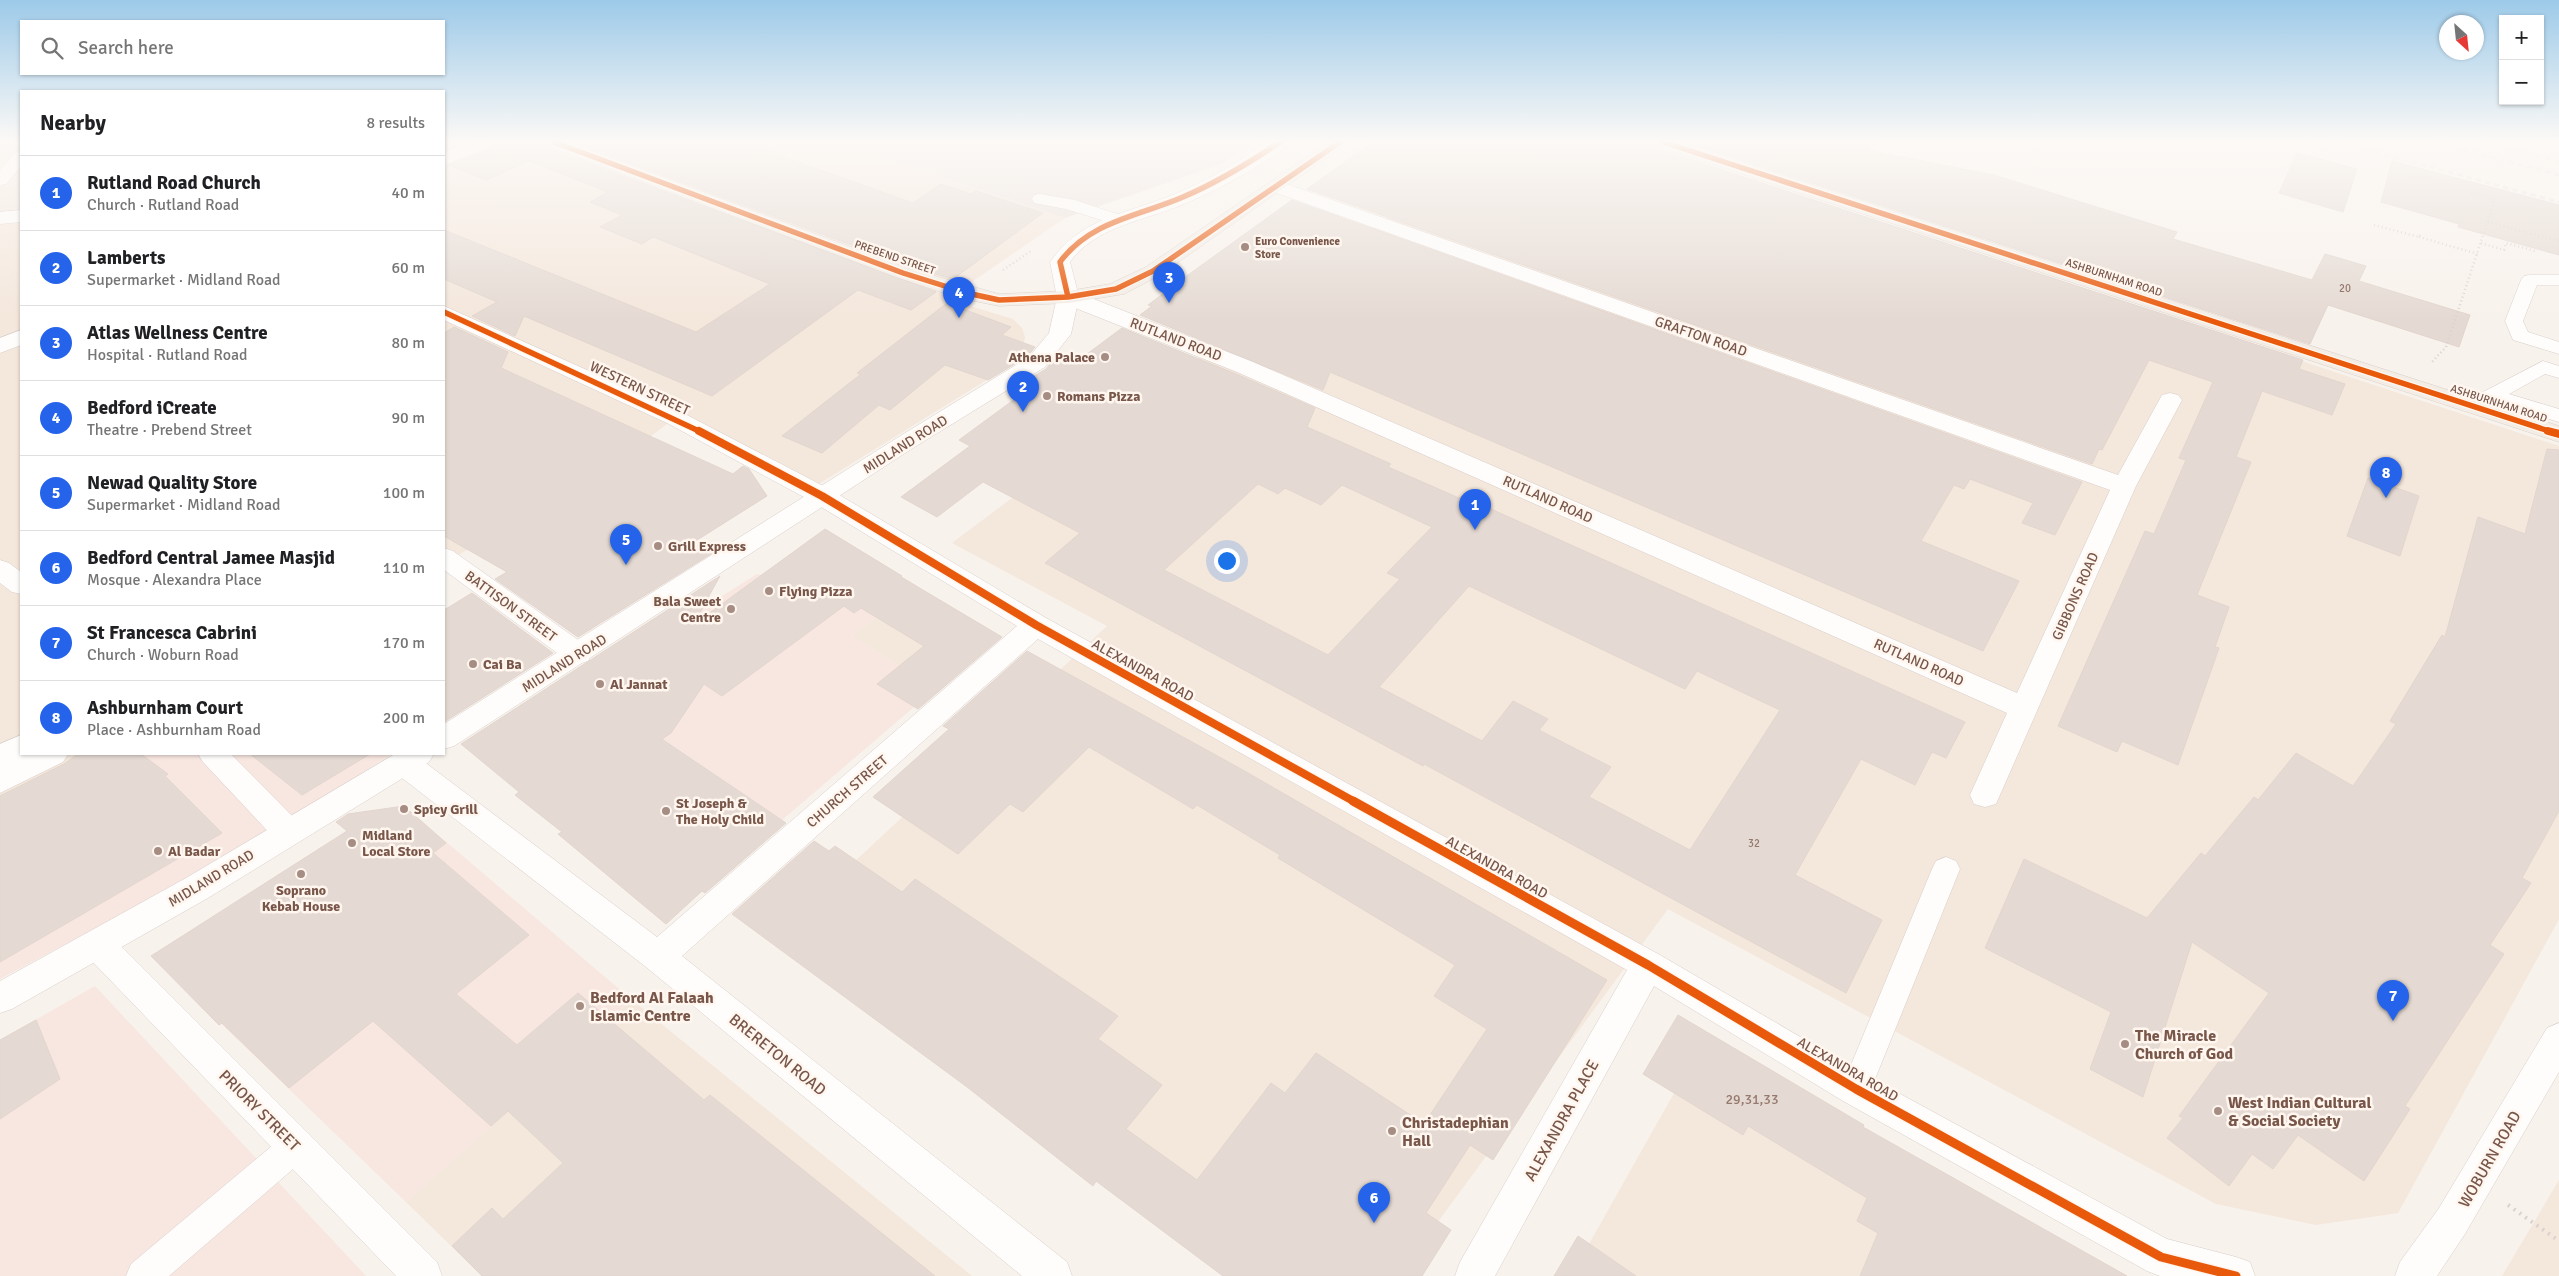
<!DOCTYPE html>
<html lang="en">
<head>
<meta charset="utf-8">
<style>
  :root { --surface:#fff; --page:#f2f2f2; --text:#202124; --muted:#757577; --line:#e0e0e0; --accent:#2563eb }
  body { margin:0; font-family:Signika,sans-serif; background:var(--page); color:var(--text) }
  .controls { position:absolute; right:15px; top:15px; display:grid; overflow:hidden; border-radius:0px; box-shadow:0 1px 4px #0004 }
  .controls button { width:45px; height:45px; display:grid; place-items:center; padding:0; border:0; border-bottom:1px solid var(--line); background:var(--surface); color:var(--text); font:25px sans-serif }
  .compass { position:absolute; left:2439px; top:15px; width:45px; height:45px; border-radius:50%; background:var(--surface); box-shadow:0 1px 4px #0004; rotate:153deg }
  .you { position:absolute; left:1226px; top:560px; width:18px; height:18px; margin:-12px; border:4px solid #fff; border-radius:50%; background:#1a73e8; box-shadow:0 0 0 8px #1a73e833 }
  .badge { display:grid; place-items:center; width:32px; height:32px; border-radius:50%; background:var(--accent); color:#fff; font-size:16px; font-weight:700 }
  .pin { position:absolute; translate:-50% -41px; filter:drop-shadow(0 1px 2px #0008) }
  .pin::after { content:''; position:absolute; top:26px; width:18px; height:15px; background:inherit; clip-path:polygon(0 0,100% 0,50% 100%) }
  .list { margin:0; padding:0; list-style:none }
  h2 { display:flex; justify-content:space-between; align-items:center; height:65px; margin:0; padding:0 20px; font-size:21px }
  h2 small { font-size:16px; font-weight:400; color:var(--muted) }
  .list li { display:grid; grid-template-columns:32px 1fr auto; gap:15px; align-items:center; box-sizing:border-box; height:75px; padding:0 20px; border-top:1px solid var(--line) }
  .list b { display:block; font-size:19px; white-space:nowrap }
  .list p { margin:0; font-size:16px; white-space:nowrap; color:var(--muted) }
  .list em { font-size:16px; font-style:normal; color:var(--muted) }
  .icon { flex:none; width:28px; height:28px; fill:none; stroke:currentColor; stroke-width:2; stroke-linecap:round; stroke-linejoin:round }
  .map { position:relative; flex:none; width:2559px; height:1276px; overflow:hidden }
  .search { position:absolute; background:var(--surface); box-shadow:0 1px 4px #0004; left:20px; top:20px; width:425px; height:55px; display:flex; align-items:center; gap:12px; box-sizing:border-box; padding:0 18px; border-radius:0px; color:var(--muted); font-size:19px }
  .panel { position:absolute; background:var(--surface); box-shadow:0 1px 4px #0004; left:20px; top:90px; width:425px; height:665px; border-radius:0px }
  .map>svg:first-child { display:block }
  .residential { fill:#f4e7dc }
  .commercial { fill:#f8e6e0 }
  .industrial { fill:#ebe2dd }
  .building { fill:#e5dad3; stroke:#e2d5ce; fill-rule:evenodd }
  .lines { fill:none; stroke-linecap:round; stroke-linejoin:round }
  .service-casing { stroke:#d7cec9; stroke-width:1 }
  .minor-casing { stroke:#d7cec9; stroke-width:1 }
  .tertiary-casing { stroke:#d7cec9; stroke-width:1 }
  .primary-casing { stroke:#dacfc9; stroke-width:1 }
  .path-far1 { stroke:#dbd1ce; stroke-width:2.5; stroke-dasharray:1 3; stroke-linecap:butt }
  .path { stroke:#dbd1ce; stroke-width:4; stroke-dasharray:2 5; stroke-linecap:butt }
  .service { fill:#fefdfc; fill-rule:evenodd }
  .minor { fill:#fefdfc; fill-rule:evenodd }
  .tertiary { fill:#fefdfc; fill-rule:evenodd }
  .primary { fill:#f3ede6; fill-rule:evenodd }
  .rail { stroke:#e5e3e5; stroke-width:3; stroke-dasharray:5.5 4; stroke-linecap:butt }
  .cycleway-far2-casing { stroke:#fff7ef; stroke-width:8 }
  .cycleway-far1-casing { stroke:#fff7ef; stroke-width:11 }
  .cycleway-casing { stroke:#fff7ef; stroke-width:12 }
  .cycleway-far2 { stroke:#e8590c; stroke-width:5.5 }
  .cycleway-far1 { stroke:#e8590c; stroke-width:8 }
  .cycleway { stroke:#e8590c; stroke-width:9 }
  .poi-dot { fill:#a58d83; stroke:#fff7ef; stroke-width:2 }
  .labels { text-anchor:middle; stroke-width:5; stroke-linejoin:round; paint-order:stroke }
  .far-poi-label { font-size:11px; font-weight:bold; fill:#79564a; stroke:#fff7ef; text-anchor:start }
  .far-street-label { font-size:11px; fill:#79564a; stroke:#fff7ef }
  .number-label { font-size:11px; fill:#96796e }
  .street-label { font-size:14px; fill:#79564a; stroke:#fff7ef }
  .poi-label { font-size:14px; font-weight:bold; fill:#79564a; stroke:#fff7ef; text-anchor:start }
  .near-number-label { font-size:14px; fill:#96796e }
  .near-poi-label { font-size:16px; font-weight:bold; fill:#79564a; stroke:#fff7ef; text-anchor:start }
  .near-street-label { font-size:16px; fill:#79564a; stroke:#fff7ef }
</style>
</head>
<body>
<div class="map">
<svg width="2559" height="1276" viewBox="0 0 2559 1276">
  <rect width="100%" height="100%" fill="#f8f2ec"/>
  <path class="residential" d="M0,142H21V754H103L0,810Z
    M444,142H838L1065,218L947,299L1013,319L1022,328L1025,337L1023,349L1014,363L809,490L675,418L651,436L444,564Z
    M1487,142H1638L2559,446V919L2398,1213L2316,1225L2216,1204L1668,909L1398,1276H1250L776,935L1107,626L952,543Z
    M917,586L998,635L935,689L852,636Z
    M632,1000L972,1276H482L406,1202Z
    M1708,1033L2104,1276H1571Z
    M2559,1180V1276H2502Z"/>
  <path class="commercial" d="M825,529L917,586L852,636L935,689L782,820L583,684L757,574L761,575Z
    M103,754H392L224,859L0,979V810Z
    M404,806L632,1000L406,1202L151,956L383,809Z
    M95,986L366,1276H0V1040Z"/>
  <path class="industrial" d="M838,142H1255L1221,164L1065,218Z"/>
  <path class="building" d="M495,142H543L546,148L936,292L911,310L858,290L712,396L524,316L515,336L472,316L497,302L444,279V230L696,332L770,284L653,237L642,244L600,227L622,215L590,202L608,192L529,161L486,180L449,165L492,148Z
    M574,142H742L913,203L941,184L971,194L976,191L1043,213L953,279L911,267Z
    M1373,142H1652L1655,148L2303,360L2299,369L2345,384L2332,415L2262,391L2236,457L2251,462L2197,595L2229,607L2215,647L2219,648L2178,765L2122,741L2117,752L2058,726L2145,531L2154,534L2186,460L2179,458L2213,382L2149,360L2102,450L2099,449L2092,464L1307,189Z
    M1686,142H1875L1867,150L1994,175L2177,232L2173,239L2312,280L2325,254L2366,266L2359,281L2470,315L2459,347L2328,305L2310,344Z
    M2297,153L2357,169L2343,212L2279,193Z
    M2392,161L2559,205V255L2458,227L2459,224L2381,202Z
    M1292,200L2082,482L2055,535L2022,523L2033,503L1970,479L1964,489L1954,485L1921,541L2019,581L1983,651L1330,372L1323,390L1140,315L1152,306L1148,305L1188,275Z
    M947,303L1011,327L1002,335L1035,347L1028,356L988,380L945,365L890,410L879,405L822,453L782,436L861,374L857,373Z
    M454,327L508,352L501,368L733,474L743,466L749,469L767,496L694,542L714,552L578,637L495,579L507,572L444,536V333Z
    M1122,328L1236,374L1315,408L1307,427L1391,464L1388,467L1459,498L1462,496L1965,722L1946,758L1932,752L1915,785L1861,759L1795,875L1882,920L1846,993L1424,764L1423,766L1045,563L1080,533L983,482L937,517L901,497L970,446L959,440L1023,393L1013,389L1046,369L1056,356L1075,363ZM1258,484L1278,494L1285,488L1321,505L1342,485L1432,527L1387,573L1400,579L1328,655L1164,570ZM1469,586L1685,689L1697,671L1780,710L1690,850L1589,797L1611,767L1539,730L1548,719L1513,701L1482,741L1379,687Z
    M2547,449L2559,450V811L2522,878L2531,883L2490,945L2504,954L2405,1106L2410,1109L2364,1181L2298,1135L2273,1169L2252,1154L2229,1186L2167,1138L2183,1118L2179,1116L2269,993L2192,942L2143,1097L2090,1069L2111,1012L1985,948L2024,859L2147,918L2201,853L2205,856L2254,797L2258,800L2296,753L2353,786L2396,724L2390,721L2442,635L2445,637L2478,517L2525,534Z
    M2368,478L2419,496L2400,556L2347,536Z
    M825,529L902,576L901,577L1002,637L918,709L877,684L924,646L861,608L854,613L844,606L722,696L704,684L671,733L662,739L786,823L705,893L702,891L666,924L558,834L562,832L515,795L519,792L461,744L720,576L693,625Z
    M472,593L553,653L444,722V610Z
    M1027,651L1241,769L1607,980L1493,1160L1470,1145L1426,1213L1451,1230L1422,1276H1223L1096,1181L1093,1186L967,1087L732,914L814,841L829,851L835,846L902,892L915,879L1118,1016L1098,1039L1162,1085L1126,1129L1197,1180L1271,1083L1285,1093L1316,1053L1424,1124L1487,1029L1434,996L1455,965L1278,858L1280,855L1197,805L1193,809L1089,747L1023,812L1010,804L958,854L873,797L949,729L943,726Z
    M78,754H141L168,774L165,776L222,833L0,962V796L64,764Z
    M250,754H370L302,795Z
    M404,806L446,843L433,853L529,935L456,994L517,1045L578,993L704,1100L710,1095L935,1276H482L452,1246L492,1208L503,1219L563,1163L508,1111L491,1126L373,1021L289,1088L222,1023L219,1025L151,956L347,831L336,822L348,814Z
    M1678,1015L1864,1125L1863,1127L2127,1276H1860L1878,1233L1857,1221L1867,1198L1748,1126L1743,1135L1643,1074Z
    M36,1020L60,1079L0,1119V1040Z
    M1578,1236L1636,1276H1554Z"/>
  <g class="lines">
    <defs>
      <path id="service" d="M21,151V166L6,184L0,185V170L15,153Z
        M1040,194L1075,200L1123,216L1126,220L1123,224L1117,225L1066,209L1034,203L1032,199L1034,195Z
        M2530,275H2559V285H2537L2523,321L2528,332L2559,342V354L2513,340L2505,321L2521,280L2524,276Z
        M2543,361L2559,366V378L2545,374L2509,394L2559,409V422L2492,402L2467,410L2460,408L2457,404L2460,400L2485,391Z
        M1946,857L1956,861L1960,869L1867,1099L1856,1104L1845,1099L1841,1089L1932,869L1936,861Z
        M296,1131L307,1135L312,1146L307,1157L169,1276H126L131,1264L285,1135Z"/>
      <path id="minor" d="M469,142H493L491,146L444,165V152Z
        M1278,181L2118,475L2162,395L2170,393L2178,395L2182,400L2136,486L1996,804L1985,807L1974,804L1970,795L2007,713L1237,372L1060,302L1057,297L1060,292L1068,291L1076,292L1253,362L2017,693L2110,490L1271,191L1268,187L1271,183Z
        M21,210V222L0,224V212Z
        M444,306L683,413L831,490L1046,618L1660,955L1869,1077L2167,1239L2236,1257L2250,1262L2255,1276H2160L2147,1271L1843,1101L1654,986L1495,1276H1455L1460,1262L1627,970L1038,639L682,956L1067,1262L1072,1276H1022L646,967L393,771L389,763L396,754L415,755L657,937L1017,626L813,502L667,423L444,320Z
        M21,330V345L0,353V338Z
        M444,548L453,551L588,647L592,654L588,661L578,664L568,661L444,570Z
        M0,560L9,563L21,572V594L12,592L0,583Z
        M21,735V754H68L63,762L0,793V744Z
        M198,754H231L299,823L303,832L299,841L288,845L277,841L203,762Z
        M97,930L109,934L437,1262L442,1276H396L85,954L81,944L85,934Z
        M2559,1023V1072L2465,1234L2437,1276H2395L2400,1262L2439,1208L2547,1028Z"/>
      <path id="tertiary" d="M1268,142H1289C1282,153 1266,160 1256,167C1230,183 1202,197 1174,208C1137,222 1095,228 1070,262L1079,297L1071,334L1045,367L913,448L454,746L444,749V724L897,438L1029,357L1049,333L1057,297L1050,262C1081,217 1127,214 1175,194C1208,180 1239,162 1268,142Z
        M395,754H434L429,762L208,898L12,1009L0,1013V981L186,878Z"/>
      <path id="primary" d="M545,142H570L910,269L999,294L1068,291L1110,284L1146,267L1328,142H1349L1160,275L1124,294L1068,303L999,306L959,298L896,277L547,146Z
        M1654,142H1681L2559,426V442L1656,146Z"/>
    </defs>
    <use href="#service" class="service-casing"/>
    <use href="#minor" class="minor-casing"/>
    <use href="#tertiary" class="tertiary-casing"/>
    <use href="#primary" class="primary-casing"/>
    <path class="path-far1" d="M2303,145L2309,146
      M2324,150L2330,142
      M2298,153L2304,142
      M2390,169L2495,199L2446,347L2432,362
      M2390,171L2394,161
      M2488,222L2559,241
      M2374,225L2419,237L2421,234
      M2419,237L2478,254
      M2481,243L2504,250L2506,243L2535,251
      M1003,270L1031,251"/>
    <path class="path" d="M2508,1205L2559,1241"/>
    <use href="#service" class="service"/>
    <use href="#minor" class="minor"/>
    <use href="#tertiary" class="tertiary"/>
    <use href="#primary" class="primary"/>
    <path class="rail" d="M2338,142L2559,202
      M2435,142L2559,175
      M2481,142L2559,162"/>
    <defs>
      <path id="cycleway-far2" d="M554,142L903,273L967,293L999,300L1068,297L1116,289L1153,271L1340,142
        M1663,142L2552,432
        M1068,297L1060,262C1090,221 1139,216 1183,197C1218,182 1249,163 1280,142
        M444,312L701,432"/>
      <path id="cycleway-far1" d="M699,431L822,496L1036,625L1355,802
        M2548,431L2559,434"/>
      <path id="cycleway" d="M1353,801L1648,965L1856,1089L2161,1257L2236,1276"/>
    </defs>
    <use href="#cycleway-far2" class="cycleway-far2-casing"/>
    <use href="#cycleway-far1" class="cycleway-far1-casing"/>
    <use href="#cycleway" class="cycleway-casing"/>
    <use href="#cycleway-far2" class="cycleway-far2"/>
    <use href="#cycleway-far1" class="cycleway-far1"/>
    <use href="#cycleway" class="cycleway"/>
  </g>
  <linearGradient id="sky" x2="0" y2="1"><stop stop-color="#9dcae9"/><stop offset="0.44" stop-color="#fcf9f6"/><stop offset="1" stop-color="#fcf9f6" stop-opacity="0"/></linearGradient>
  <rect width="2559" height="320" fill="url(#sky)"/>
  <g class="poi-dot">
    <circle cx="1245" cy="247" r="5"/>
    <circle cx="1105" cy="357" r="5"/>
    <circle cx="1047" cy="396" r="5"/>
    <circle cx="658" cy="546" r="5"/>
    <circle cx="769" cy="591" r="5"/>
    <circle cx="731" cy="609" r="5"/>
    <circle cx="473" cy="664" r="5"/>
    <circle cx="600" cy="684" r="5"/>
    <circle cx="404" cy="809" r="5"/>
    <circle cx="666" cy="811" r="5"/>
    <circle cx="352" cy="843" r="5"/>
    <circle cx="158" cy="851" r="5"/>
    <circle cx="301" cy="874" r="5"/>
    <circle cx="580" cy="1006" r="5"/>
    <circle cx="2125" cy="1044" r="5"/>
    <circle cx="2218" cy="1111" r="5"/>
    <circle cx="1392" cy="1131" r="5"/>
  </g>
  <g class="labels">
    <g class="far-poi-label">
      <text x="1255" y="245">Euro Convenience<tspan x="1255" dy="13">Store</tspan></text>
    </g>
    <g class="far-street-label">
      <text transform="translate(895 257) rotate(19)" y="4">PREBEND STREET</text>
      <text transform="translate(2114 277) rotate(18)" y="4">ASHBURNHAM ROAD</text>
      <text transform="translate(2499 403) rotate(18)" y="4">ASHBURNHAM ROAD</text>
    </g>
    <g class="number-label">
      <text x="2345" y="292">20</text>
      <text x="1754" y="847">32</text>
    </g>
    <g class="street-label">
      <text transform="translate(1701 336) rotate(19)" y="5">GRAFTON ROAD</text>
      <text transform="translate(1176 339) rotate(21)" y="5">RUTLAND ROAD</text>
      <text transform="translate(640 388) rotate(25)" y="5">WESTERN STREET</text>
      <text transform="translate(905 444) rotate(-32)" y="5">MIDLAND ROAD</text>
      <text transform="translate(1548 499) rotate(24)" y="5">RUTLAND ROAD</text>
      <text transform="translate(2075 596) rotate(-66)" y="5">GIBBONS ROAD</text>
      <text transform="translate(511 606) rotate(36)" y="5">BATTISON STREET</text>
      <text transform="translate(1919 662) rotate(24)" y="5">RUTLAND ROAD</text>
      <text transform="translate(564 663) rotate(-32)" y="5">MIDLAND ROAD</text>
      <text transform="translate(1143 670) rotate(29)" y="5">ALEXANDRA ROAD</text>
      <text transform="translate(847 791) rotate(-41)" y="5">CHURCH STREET</text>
      <text transform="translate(1497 867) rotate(29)" y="5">ALEXANDRA ROAD</text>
      <text transform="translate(211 878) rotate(-31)" y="5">MIDLAND ROAD</text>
      <text transform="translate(1848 1069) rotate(30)" y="5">ALEXANDRA ROAD</text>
    </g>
    <g class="poi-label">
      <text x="1095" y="362" text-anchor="end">Athena Palace</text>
      <text x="1057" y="401">Romans Pizza</text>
      <text x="668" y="551">Grill Express</text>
      <text x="779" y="596">Flying Pizza</text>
      <text x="721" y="606" text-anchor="end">Bala Sweet<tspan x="721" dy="16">Centre</tspan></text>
      <text x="483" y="669">Cai Ba</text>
      <text x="610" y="689">Al Jannat</text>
      <text x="676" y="808">St Joseph &amp;<tspan x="676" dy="16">The Holy Child</tspan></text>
      <text x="414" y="814">Spicy Grill</text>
      <text x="362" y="840">Midland<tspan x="362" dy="16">Local Store</tspan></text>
      <text x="168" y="856">Al Badar</text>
      <text x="301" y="895" text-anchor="middle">Soprano<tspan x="301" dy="16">Kebab House</tspan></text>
    </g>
    <g class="near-number-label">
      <text x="1752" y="1104">29,31,33</text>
    </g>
    <g class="near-poi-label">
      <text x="590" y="1003">Bedford Al Falaah<tspan x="590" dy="18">Islamic Centre</tspan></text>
      <text x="2135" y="1041">The Miracle<tspan x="2135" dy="18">Church of God</tspan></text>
      <text x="2228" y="1108">West Indian Cultural<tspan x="2228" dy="18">&amp; Social Society</tspan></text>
      <text x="1402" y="1128">Christadephian<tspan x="1402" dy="18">Hall</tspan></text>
    </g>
    <g class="near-street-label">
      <text transform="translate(778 1054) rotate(39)" y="6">BRERETON ROAD</text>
      <text transform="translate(260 1110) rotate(45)" y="6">PRIORY STREET</text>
      <text transform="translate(1561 1120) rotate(-61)" y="6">ALEXANDRA PLACE</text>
      <text transform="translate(2489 1159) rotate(-60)" y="6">WOBURN ROAD</text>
    </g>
  </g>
</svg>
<div class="controls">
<button>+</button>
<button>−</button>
</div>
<svg class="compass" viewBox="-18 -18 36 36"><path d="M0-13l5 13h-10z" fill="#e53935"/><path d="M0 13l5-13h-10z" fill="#757577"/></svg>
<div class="you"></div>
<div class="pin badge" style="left:1475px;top:530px">1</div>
<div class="pin badge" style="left:1023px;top:412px">2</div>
<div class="pin badge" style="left:1169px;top:303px">3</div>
<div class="pin badge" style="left:959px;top:318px">4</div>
<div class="pin badge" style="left:626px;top:565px">5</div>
<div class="pin badge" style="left:1374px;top:1223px">6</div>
<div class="pin badge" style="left:2393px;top:1021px">7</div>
<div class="pin badge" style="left:2386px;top:498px">8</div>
<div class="search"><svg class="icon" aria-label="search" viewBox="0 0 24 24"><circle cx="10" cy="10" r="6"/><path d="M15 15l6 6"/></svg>Search here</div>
<section class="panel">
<h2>Nearby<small>8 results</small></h2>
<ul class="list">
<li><span class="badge">1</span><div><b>Rutland Road Church</b><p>Church · Rutland Road</p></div><em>40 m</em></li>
<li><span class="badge">2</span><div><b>Lamberts</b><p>Supermarket · Midland Road</p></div><em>60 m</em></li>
<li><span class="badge">3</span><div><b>Atlas Wellness Centre</b><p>Hospital · Rutland Road</p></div><em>80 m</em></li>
<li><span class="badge">4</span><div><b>Bedford iCreate</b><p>Theatre · Prebend Street</p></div><em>90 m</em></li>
<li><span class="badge">5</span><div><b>Newad Quality Store</b><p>Supermarket · Midland Road</p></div><em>100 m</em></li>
<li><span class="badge">6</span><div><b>Bedford Central Jamee Masjid</b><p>Mosque · Alexandra Place</p></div><em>110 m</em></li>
<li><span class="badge">7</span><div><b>St Francesca Cabrini</b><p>Church · Woburn Road</p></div><em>170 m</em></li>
<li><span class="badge">8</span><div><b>Ashburnham Court</b><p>Place · Ashburnham Road</p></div><em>200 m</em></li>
</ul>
</section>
</div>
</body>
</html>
